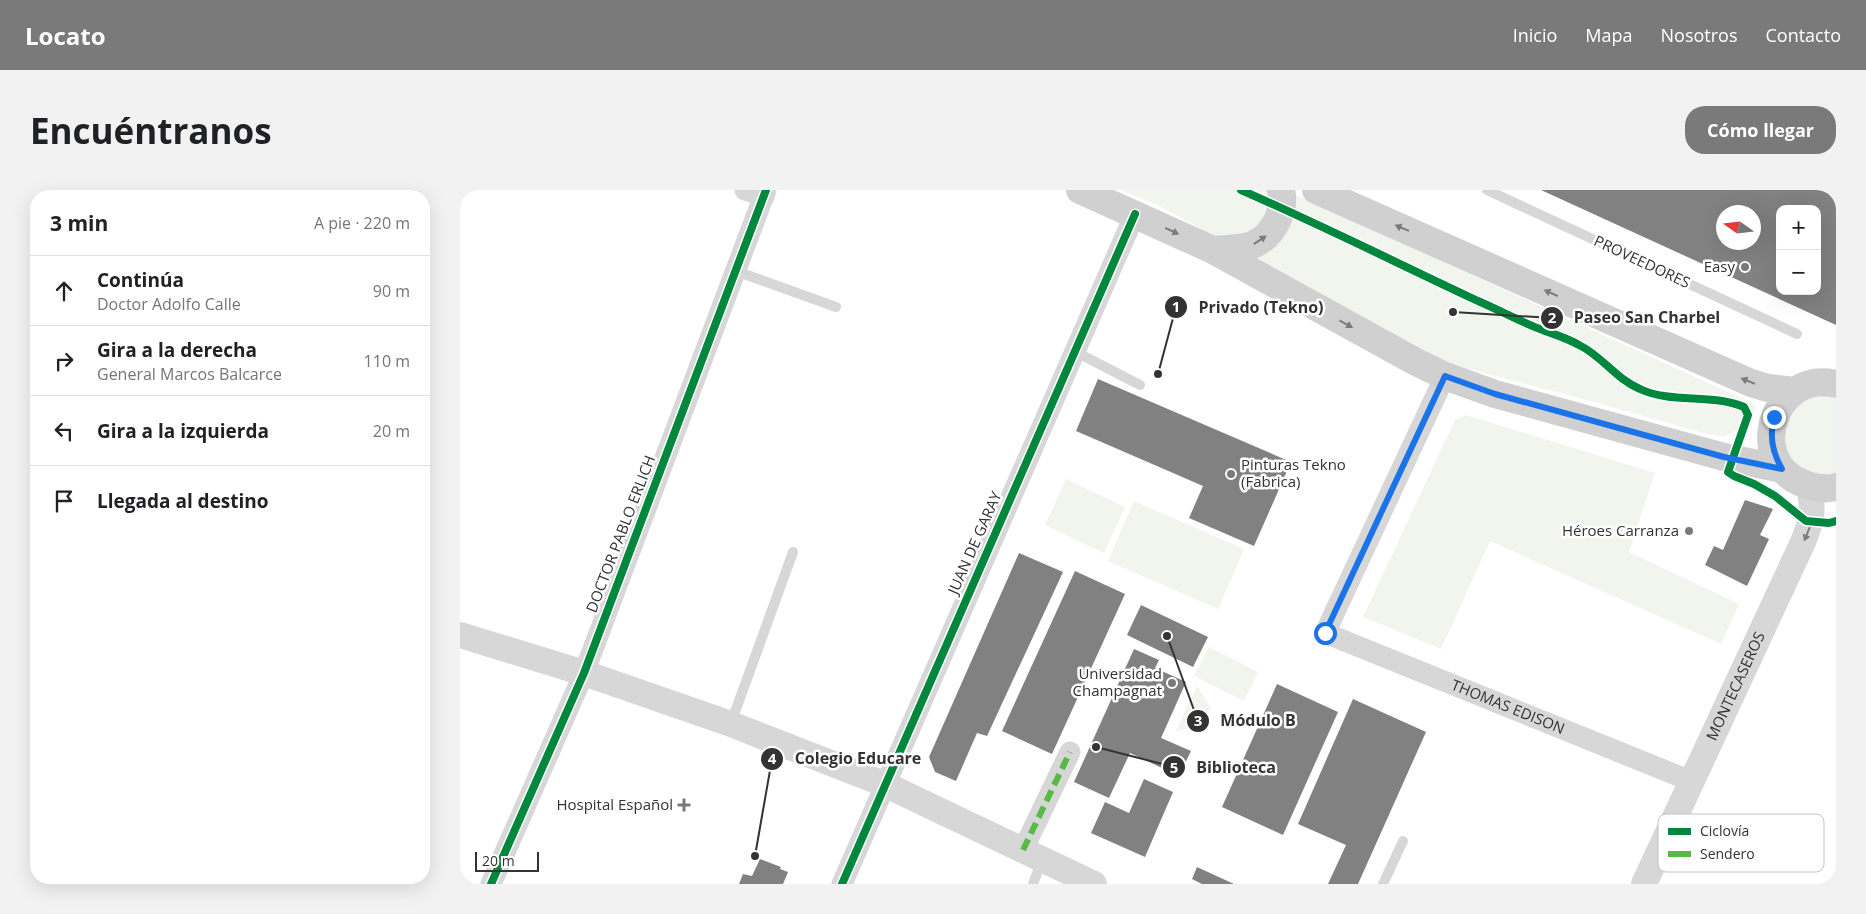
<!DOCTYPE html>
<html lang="es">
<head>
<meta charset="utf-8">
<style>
  :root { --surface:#fff; --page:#f2f2f2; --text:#202124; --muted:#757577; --line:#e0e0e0; --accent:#7a7a7a }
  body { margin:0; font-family:"Open Sans",sans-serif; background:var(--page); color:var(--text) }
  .controls { position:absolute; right:15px; top:15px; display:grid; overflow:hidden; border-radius:10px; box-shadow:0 5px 20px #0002 }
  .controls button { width:45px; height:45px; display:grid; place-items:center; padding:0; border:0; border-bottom:1px solid var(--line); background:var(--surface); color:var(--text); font:25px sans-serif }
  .compass { position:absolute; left:1256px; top:15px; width:45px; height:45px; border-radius:50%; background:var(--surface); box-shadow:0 5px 20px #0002; rotate:284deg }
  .scale { position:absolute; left:15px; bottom:12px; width:64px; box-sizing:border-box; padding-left:5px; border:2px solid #333; border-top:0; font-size:14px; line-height:18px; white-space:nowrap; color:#333; -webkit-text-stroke:4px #fff; paint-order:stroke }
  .stop { position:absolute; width:15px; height:15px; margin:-11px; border:4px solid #1a73e8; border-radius:50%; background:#fff }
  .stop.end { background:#1a73e8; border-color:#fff; box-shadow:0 1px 5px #0008 }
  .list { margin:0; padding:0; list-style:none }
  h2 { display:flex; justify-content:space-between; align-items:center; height:65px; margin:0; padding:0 20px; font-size:21px }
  h2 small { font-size:16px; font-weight:400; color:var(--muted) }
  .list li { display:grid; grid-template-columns:32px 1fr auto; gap:15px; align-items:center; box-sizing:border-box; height:70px; padding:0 20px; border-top:1px solid var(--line) }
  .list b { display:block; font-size:19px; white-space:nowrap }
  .list p { margin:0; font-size:16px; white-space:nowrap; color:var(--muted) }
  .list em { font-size:16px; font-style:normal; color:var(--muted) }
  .icon { flex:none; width:28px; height:28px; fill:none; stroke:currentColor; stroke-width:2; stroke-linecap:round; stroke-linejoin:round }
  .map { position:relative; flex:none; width:1376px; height:694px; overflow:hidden; border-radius:20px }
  header { display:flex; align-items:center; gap:30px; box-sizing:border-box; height:70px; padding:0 25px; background:var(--accent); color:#fff }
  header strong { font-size:24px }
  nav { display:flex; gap:28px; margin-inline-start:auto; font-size:18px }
  .intro { display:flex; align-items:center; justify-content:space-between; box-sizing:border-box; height:120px; padding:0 30px }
  h1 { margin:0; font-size:35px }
  .button { padding:12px 22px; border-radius:20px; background:var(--accent); color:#fff; font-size:18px; font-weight:700 }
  main { display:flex; gap:30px; padding:0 30px }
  aside { flex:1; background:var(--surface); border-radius:20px; box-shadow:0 5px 20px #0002 }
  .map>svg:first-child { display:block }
  .green { fill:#f1f5ed }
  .building { fill:#818181; fill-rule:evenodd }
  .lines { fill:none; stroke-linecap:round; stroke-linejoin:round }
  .service { stroke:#d7d7d7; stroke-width:10 }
  .minor { stroke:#d7d7d7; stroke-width:21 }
  .tertiary { stroke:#d7d7d7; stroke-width:26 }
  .secondary { stroke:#d0d0d0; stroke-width:28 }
  .quiet { stroke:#58b947; stroke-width:6; stroke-dasharray:12 6; stroke-linecap:butt }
  .cycleway-casing { stroke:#fff; stroke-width:11 }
  .cycleway { stroke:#00873e; stroke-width:8 }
  .oneway { fill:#7a7a7a }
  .oneway2 { fill:#7d7d7d }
  .route { stroke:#1a73e8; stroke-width:6 }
  .poi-dot { fill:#7a7a7a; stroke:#fff; stroke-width:2 }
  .labels { text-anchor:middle; stroke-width:5; stroke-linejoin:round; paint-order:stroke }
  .street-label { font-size:15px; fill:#333; stroke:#fff }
  .poi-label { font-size:15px; fill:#333; stroke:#fff; text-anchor:end }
  .key { fill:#fff; stroke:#c2c2c2; stroke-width:1 }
  .key-label { font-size:14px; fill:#333 }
  .leader { fill:none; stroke:#333; stroke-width:2 }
  .callout-dot { fill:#333; stroke:#fff; stroke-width:2 }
  .mark-label { font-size:15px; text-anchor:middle; font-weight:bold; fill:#fff }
  .callout-label { font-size:16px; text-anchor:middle; font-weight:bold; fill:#333; stroke:#fff; stroke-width:5; stroke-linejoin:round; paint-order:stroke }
</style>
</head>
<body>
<header>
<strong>Locato</strong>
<nav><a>Inicio</a><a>Mapa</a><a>Nosotros</a><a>Contacto</a></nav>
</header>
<div class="intro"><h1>Encuéntranos</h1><a class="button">Cómo llegar</a></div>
<main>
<aside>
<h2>3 min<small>A pie · 220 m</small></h2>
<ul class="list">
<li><svg class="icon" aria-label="ahead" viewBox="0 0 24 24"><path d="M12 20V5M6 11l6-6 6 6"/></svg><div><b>Continúa</b><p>Doctor Adolfo Calle</p></div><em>90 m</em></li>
<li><svg class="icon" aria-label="right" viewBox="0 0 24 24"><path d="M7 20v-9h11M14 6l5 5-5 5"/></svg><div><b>Gira a la derecha</b><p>General Marcos Balcarce</p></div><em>110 m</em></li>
<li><svg class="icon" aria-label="left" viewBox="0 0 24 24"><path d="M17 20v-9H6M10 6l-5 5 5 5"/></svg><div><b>Gira a la izquierda</b></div><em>20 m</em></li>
<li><svg class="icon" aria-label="arrive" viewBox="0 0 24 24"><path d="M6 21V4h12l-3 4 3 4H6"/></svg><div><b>Llegada al destino</b></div></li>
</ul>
</aside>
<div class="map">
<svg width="1376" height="694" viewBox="0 0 1376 694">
  <rect width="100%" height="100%" fill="#fff"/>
  <path class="green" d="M660,0H814L807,34L771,52L752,45L698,15Z
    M836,5L1288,211L1295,215L1293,229L1288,236L1264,246L1247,244L1138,213L990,174L970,165L795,67Z
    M1356,206H1370L1376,208V283C1369,284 1360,286 1353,284C1327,274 1313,243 1333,220C1339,213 1348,209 1356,206Z
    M1006,225L1195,283L1169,362L1279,414L1261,454L1030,351L981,459L903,427L995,230Z
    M606,289L665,317L644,363L585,335Z
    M674,311L784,359L758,419L648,371Z
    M749,457L798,482L784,511L734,486Z
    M737,496L751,518L742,536L716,541Z"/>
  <path class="building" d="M1081,0H1376V135ZM1320,19H1357V101H1320ZM1264,22H1294V52H1264Z
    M638,189L831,272L794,356L729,328L743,296L616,241Z
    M1285,310L1313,319L1300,345L1309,349L1287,396L1245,375L1254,356L1263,360Z
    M559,363L603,382L527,546L517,543L496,591L475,582L469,567Z
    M615,381L665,404L592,564L542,541Z
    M681,415L748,447L733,477L667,445Z
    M674,459L699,470L695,478L726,492L701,548L731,561L719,586L670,563L649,608L614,592Z
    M817,494L878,522L823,645L762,617Z
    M893,509L966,542L898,694H868L886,655L838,634Z
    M684,589L713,602L685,667L631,643L645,612L669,623Z
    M300,669L321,677L320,679L328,682L323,694H279L283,684L292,686Z
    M737,677L774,694H742L732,689Z"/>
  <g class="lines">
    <path class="service" d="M1027,0L1337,144
      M276,81L376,117
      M614,161L680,195
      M271,533L333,362
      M573,694L582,670
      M923,694L943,651"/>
    <g class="minor">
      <path d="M285,0L304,7"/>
      <path id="s1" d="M985,186L865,443L1231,591"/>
      <path d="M563,660L610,562"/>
      <path d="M31,694L124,483L306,0"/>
      <path d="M382,694L675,24"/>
    </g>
    <g class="tertiary">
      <path d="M0,445L124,483L271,534L424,594L634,694"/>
      <path id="s2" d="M1184,694L1343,352C1352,330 1354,321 1349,296"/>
    </g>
    <path class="secondary" d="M620,0L753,60L956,172L985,186L1035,204L1264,267L1322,279
      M856,0L1291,193L1308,198L1335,201
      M753,60C765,59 780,59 792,55C813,47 826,21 821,0
      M1376,194C1315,179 1284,269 1342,293C1353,298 1364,300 1376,297"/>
    <path class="quiet" d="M563,660L610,562"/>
    <defs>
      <path id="cycleway" d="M781,0C861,35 939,74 1018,111C1039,120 1059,131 1080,139C1093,144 1107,148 1119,155C1142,166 1156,189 1180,199C1212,214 1251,203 1284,217L1288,225L1268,282L1274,286L1294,294L1315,306L1346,331L1369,333L1376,331
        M31,694L124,483L306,0
        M382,694L675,24"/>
    </defs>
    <use href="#cycleway" class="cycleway-casing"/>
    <use href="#cycleway" class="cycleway"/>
  </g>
  <defs><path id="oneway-solid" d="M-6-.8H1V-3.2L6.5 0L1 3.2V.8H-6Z" transform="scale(1.25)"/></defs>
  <g class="oneway">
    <use href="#oneway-solid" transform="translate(942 38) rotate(-157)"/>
    <use href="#oneway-solid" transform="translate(712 41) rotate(25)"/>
    <use href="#oneway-solid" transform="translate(800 50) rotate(-34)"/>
    <use href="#oneway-solid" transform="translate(1091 103) rotate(-156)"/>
    <use href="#oneway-solid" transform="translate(886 134) rotate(29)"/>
    <use href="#oneway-solid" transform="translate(1288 191) rotate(-158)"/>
  </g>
  <use class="oneway2" href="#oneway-solid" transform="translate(1347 344) rotate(112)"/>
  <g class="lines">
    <path class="route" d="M865,443L985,186L1035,204L1264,267L1322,279C1312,262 1309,246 1314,227"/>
  </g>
  <g class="poi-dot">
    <circle cx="1285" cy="77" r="5"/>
    <circle cx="771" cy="284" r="5"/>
    <circle cx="1229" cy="341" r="5"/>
    <circle cx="712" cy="493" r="5"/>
    <path d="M221.5 607.5h5v5h5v5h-5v5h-5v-5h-5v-5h5z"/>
  </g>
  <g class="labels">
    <g class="street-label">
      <text transform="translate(1182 72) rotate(25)" y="5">PROVEEDORES</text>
      <text transform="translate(161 344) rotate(-69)" y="5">DOCTOR PABLO ERLICH</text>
      <text transform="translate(515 353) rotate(-66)" y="5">JUAN DE GARAY</text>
      <text dy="5" stroke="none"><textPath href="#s2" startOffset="218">MONTECASEROS</textPath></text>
      <text dy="5" stroke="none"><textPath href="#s1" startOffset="481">THOMAS EDISON</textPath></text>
    </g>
    <g class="poi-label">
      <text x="1275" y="82">Easy</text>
      <text x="781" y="280" text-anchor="start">Pinturas Tekno<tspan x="781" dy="17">(Fabrica)</tspan></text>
      <text x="1219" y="346">Héroes Carranza</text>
      <text x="702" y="489">Universidad<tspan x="702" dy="17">Champagnat</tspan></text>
      <text x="213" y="620">Hospital Español</text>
    </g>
  </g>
  <rect x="1198" y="624" width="166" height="58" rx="8" class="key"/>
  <rect x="1208" y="638" width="23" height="7" fill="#00873e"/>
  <rect x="1208" y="661" width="23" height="6" fill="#58b947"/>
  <g class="key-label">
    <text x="1240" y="646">Ciclovía</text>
    <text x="1240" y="669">Sendero</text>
  </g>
  <path class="leader" d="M698 184L716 117M993 122L1092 128M707 446L738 531M295 666L312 569M636 557L714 577"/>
  <g class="callout-dot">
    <circle cx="698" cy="184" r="5"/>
    <circle cx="993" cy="122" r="5"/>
    <circle cx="707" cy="446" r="5"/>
    <circle cx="295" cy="666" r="5"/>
    <circle cx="636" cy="557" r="5"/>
    <circle cx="716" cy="117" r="12"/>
    <circle cx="1092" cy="128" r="12"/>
    <circle cx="738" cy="531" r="12"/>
    <circle cx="312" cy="569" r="12"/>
    <circle cx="714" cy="577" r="12"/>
  </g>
  <g class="mark-label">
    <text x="716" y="122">1</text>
    <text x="1092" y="133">2</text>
    <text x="738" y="536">3</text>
    <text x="312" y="574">4</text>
    <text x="714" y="583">5</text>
  </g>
  <g class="callout-label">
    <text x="801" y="123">Privado (Tekno)</text>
    <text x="1187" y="133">Paseo San Charbel</text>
    <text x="798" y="536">Módulo B</text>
    <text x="398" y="574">Colegio Educare</text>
    <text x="776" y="583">Biblioteca</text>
  </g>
</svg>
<div class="controls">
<button>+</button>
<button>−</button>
</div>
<svg class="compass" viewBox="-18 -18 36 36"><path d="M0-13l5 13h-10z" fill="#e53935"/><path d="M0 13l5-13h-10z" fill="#757577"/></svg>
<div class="scale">20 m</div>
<div class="stop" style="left:865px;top:443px"></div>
<div class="stop end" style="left:1314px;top:227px"></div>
</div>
</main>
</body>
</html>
